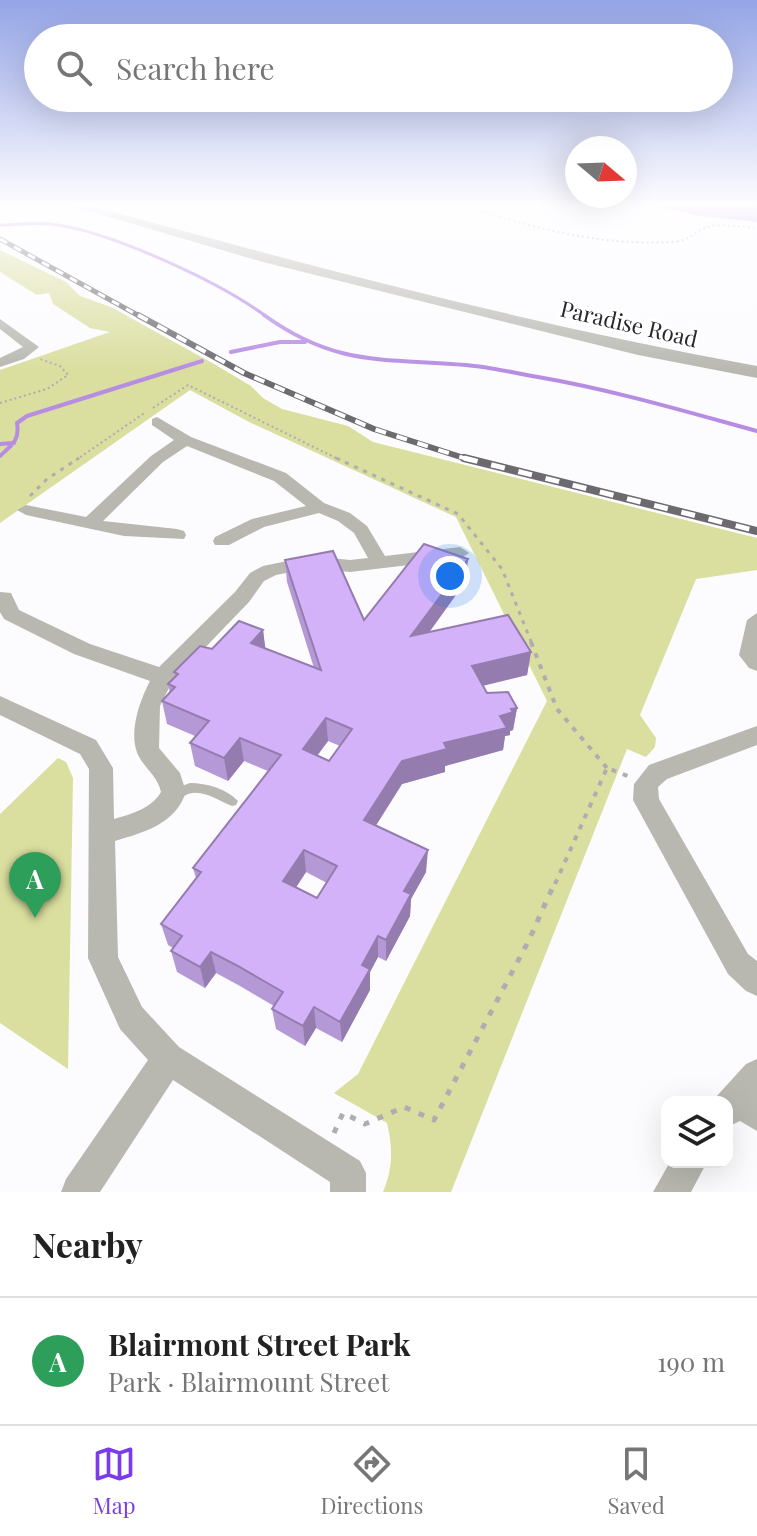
<!DOCTYPE html>
<html lang="en">
<head>
<meta charset="utf-8">
<style>
  :root { --surface:#fff; --page:#f6f6f6; --text:#222; --muted:#767676; --line:#e0e0e0; --accent:#7c3aed }
  body { margin:0; font-family:"Playfair Display",serif; background:var(--page); color:var(--text) }
  .controls { position:absolute; right:24px; bottom:24px; display:grid; overflow:hidden; border-radius:16px; box-shadow:0 8px 32px #0002 }
  .controls button { width:72px; height:72px; display:grid; place-items:center; padding:0; border:0; border-bottom:2px solid var(--line); background:var(--surface); color:var(--text); font:40px sans-serif }
  .compass { position:absolute; left:565px; top:136px; width:72px; height:72px; border-radius:50%; background:var(--surface); box-shadow:0 8px 32px #0002; rotate:109deg }
  .you { position:absolute; left:450px; top:576px; width:28px; height:28px; margin:-20px; border:6px solid #fff; border-radius:50%; background:#1a73e8; box-shadow:0 0 0 12px #1a73e833 }
  .badge { display:grid; place-items:center; width:52px; height:52px; border-radius:50%; background:var(--accent); color:#fff; font-size:26px; font-weight:700 }
  .pin { position:absolute; translate:-50% -66px; filter:drop-shadow(0 2px 4px #0008) }
  .pin::after { content:''; position:absolute; top:42px; width:28px; height:24px; background:inherit; clip-path:polygon(0 0,100% 0,50% 100%) }
  .list { margin:0; padding:0; list-style:none }
  h2 { display:flex; justify-content:space-between; align-items:center; height:104px; margin:0; padding:0 32px; font-size:34px }
  h2 small { font-size:26px; font-weight:400; color:var(--muted) }
  .list li { display:grid; grid-template-columns:52px 1fr auto; gap:24px; align-items:center; box-sizing:border-box; height:128px; padding:0 32px; border-top:2px solid var(--line) }
  .list b { display:block; font-size:30px; white-space:nowrap }
  .list p { margin:0; font-size:26px; white-space:nowrap; color:var(--muted) }
  .list em { font-size:26px; font-style:normal; color:var(--muted) }
  .icon { flex:none; width:44px; height:44px; fill:none; stroke:currentColor; stroke-width:2; stroke-linecap:round; stroke-linejoin:round }
  .map { position:relative; flex:none; width:757px; height:1192px; overflow:hidden }
  .search { position:absolute; background:var(--surface); box-shadow:0 8px 32px #0002; left:24px; right:24px; top:24px; height:88px; display:flex; align-items:center; gap:20px; box-sizing:border-box; padding:0 28px; border-radius:44px; color:var(--muted); font-size:30px }
  .sheet { height:232px; background:var(--surface) }
  nav { display:flex; justify-content:space-around; align-items:center; box-sizing:border-box; height:112px; border-top:2px solid var(--line); background:var(--surface); font-size:22px; color:var(--muted) }
  nav a { display:grid; justify-items:center; gap:4px }
  nav .on { color:var(--accent) }
  .map>svg:first-child { display:block }
  .green { fill:#dade9e }
  .water { fill:#b68de3 }
  .lines { fill:none; stroke-linecap:round; stroke-linejoin:round }
  .stream-far1 { stroke:#b68de3; stroke-width:3 }
  .stream { stroke:#b68de3; stroke-width:4 }
  .path-far3 { stroke:#afadb1; stroke-width:2; stroke-dasharray:2 3; stroke-linecap:butt }
  .path-far2 { stroke:#afadb1; stroke-width:3; stroke-dasharray:4 6; stroke-linecap:butt }
  .path-far1 { stroke:#afadb1; stroke-width:4; stroke-dasharray:5 7; stroke-linecap:butt }
  .path { stroke:#afadb1; stroke-width:5; stroke-dasharray:6 9; stroke-linecap:butt }
  .service { fill:#b8b8b1; fill-rule:evenodd }
  .minor { fill:#b8b8b1; fill-rule:evenodd }
  .tertiary { fill:#b8b8b1; fill-rule:evenodd }
  .rail-far2-casing { stroke:#6c6a6e; stroke-width:5 }
  .rail-far1-casing { stroke:#6c6a6e; stroke-width:6 }
  .rail-casing { stroke:#6c6a6e; stroke-width:8 }
  .rail-far2 { stroke:#fff; stroke-width:3; stroke-dasharray:8; stroke-linecap:butt }
  .rail-far1 { stroke:#fff; stroke-width:4; stroke-dasharray:11; stroke-linecap:butt }
  .rail { stroke:#fff; stroke-width:5; stroke-dasharray:14; stroke-linecap:butt }
  .wall { fill:#b599d6; fill-rule:evenodd }
  .shaded-wall { fill:#947dae }
  .building { fill:#d3b2f9; stroke:#947dae; stroke-width:2; fill-rule:evenodd }
  .labels { text-anchor:middle; stroke-width:6; stroke-linejoin:round; paint-order:stroke }
  .far-street-label { font-size:22px; fill:#29272c; stroke:#fff }
</style>
</head>
<body>
<div class="map">
<svg width="757" height="1192" viewBox="0 0 757 1192">
  <rect width="100%" height="100%" fill="#fcfbfe"/>
  <path class="green" d="M0,250L66,282L80,296L111,307L214,364L251,386L263,398L282,409L348,426L373,442L757,538V570L696,579L640,715L656,738L655,747L646,757L627,749L451,1192H383C393,1168 393,1148 387,1123L334,1093L358,1074L547,701L456,517L249,422L190,390L0,523V370L110,332L90,328L53,304L49,293L37,295L0,272Z
    M58,758L66,762L73,778L68,1069L0,1023V814Z"/>
  <path class="water" d="M650,205H757V222L695,215Z"/>
  <g class="lines">
    <path class="stream-far1" d="M0,225C16,225 34,222 50,224C108,230 220,282 267,317"/>
    <path class="stream" d="M264,315C336,367 383,358 466,365C490,367 514,373 538,377C613,390 684,411 757,431
      M231,352L280,342H305
      M0,444L14,443
      M0,456C12,445 20,440 17,423L27,416L202,361"/>
    <path class="path-far3" d="M461,205C534,228 597,246 674,242C689,241 695,231 707,227C722,223 742,227 757,228
      M0,403L47,389L68,375L60,366L40,359
      M153,408L188,385L340,460
      M76,460L146,412"/>
    <path class="path-far2" d="M336,458L458,514L502,569L532,644
      M30,496L47,479L79,458"/>
    <path class="path-far1" d="M531,642L557,709L607,768
      M555,884L607,768L628,776"/>
    <path class="path" d="M334,1133L343,1113L365,1124L404,1107L434,1120L529,940L555,882"/>
    <path class="service" d="M190,783C207,783 227,789 238,801L236,805L232,806C219,801 203,789 188,794C184,796 180,798 176,800L172,799L170,795L172,791L179,787Z"/>
    <path class="minor" d="M0,319L39,347L24,359L0,367V358L23,347L0,329Z
      M157,417L191,437L286,473L324,503L350,513L367,526L385,556L460,547L469,553L460,559L350,572L311,568L276,575L264,581L249,602L172,682L160,706L159,748L180,773L186,792C175,824 145,832 115,841L118,957L142,1007L179,1047L360,1161L366,1173V1192H330V1182L173,1080L100,1192H61L66,1179L148,1060L120,1029L88,958L89,769L80,754L0,715V696L96,740L113,768L114,819C132,814 152,808 161,792C158,778 148,771 141,760C126,738 139,702 150,681L74,654L4,619L0,612V592L11,593L19,610L90,644L159,667L235,592L250,573L263,566L311,556L350,560L368,558L354,533L338,521L319,513L264,527L229,545H215L213,541L215,537L252,519L306,506L274,481L187,446L163,462L103,521L177,529L184,531L186,535L184,539L124,536L26,515L17,510L26,505L86,517L151,456L174,440L152,425V419Z
      M757,613V671L749,668L739,655L747,620Z
      M757,726V745L667,779L658,787L659,799L748,954L757,961V996L746,991L728,974L633,800L634,784L649,765Z
      M757,1059V1131L740,1121L727,1127V1102H714L715,1098L746,1064Z
      M670,1162H707L691,1192H653Z"/>
    <path class="tertiary" d="M68,205H88C309,266 532,325 757,366V378L638,355L263,262Z"/>
    <defs>
      <path id="rail-far2" d="M0,239L141,317"/>
      <path id="rail-far1" d="M138,315L244,373L374,429L470,460"/>
      <path id="rail" d="M464,458L757,531"/>
    </defs>
    <use href="#rail-far2" class="rail-far2-casing"/>
    <use href="#rail-far1" class="rail-far1-casing"/>
    <use href="#rail" class="rail-casing"/>
    <use href="#rail-far2" class="rail-far2"/>
    <use href="#rail-far1" class="rail-far1"/>
    <use href="#rail" class="rail"/>
  </g>
  <path class="wall" d="M285,560L364,620L466,581L429,632L531,652L527,675L483,685L487,693L517,708L513,730L510,731V735L505,736L503,750L445,766V772L402,784L376,825L426,872L411,899L410,916L386,961L378,957L370,972V990L342,1042L316,1028L305,1046L276,1029L272,1009L274,1006L240,986L216,973L205,988L177,972L171,951L173,948L168,945L161,924L196,878L193,868L268,771L244,761L228,781L195,766L190,743L195,736L167,724L162,701L170,693L168,684L175,676L174,672L212,649L263,630L265,649L314,668L287,582ZM328,741L340,746L329,761L317,756ZM306,872L327,883L317,898L296,887Z"/>
  <path class="shaded-wall" d="M468,559L466,581L410,659L411,636Z
    M263,630L266,653L251,643Z
    M531,652L527,675L470,689L472,666Z
    M517,708L513,730L510,731V735L505,736L503,750L445,766V772L402,784L365,843L364,820L402,761L444,743L511,709Z
    M326,718L328,741L305,772L303,749Z
    M240,738L244,761L228,781L224,758Z
    M304,850L306,872L286,903L283,881Z
    M428,850L426,872L411,899L410,916L386,961V940L404,891Z
    M378,936V957L370,972V990L342,1042L340,1022L362,965Z
    M211,952L216,973L205,988L200,967Z
    M314,1007L316,1028L305,1046L303,1026Z"/>
  <path class="building" d="M424,544L468,559L411,636L508,615L531,652L472,666L487,693L508,692L517,708L511,709L513,712L500,716L507,728L444,743L447,749L402,761L364,820L428,850L404,891L411,894L386,940L378,936L362,965L370,969L340,1022L314,1007L303,1026L272,1009L283,992L236,965L211,952L200,967L171,951L182,936L161,924L201,872L193,868L281,755L240,738L224,758L190,743L209,721L162,701L175,687L168,684L178,674L174,672L200,646L212,649L239,621L263,630L251,643L321,670L285,560L333,551L364,620ZM326,718L352,729L329,761L303,749ZM304,850L337,866L317,898L283,881Z"/>
  <linearGradient id="sky" x2="0" y2="1"><stop stop-color="#94a4e6"/><stop offset="0.55" stop-color="#fefdff"/><stop offset="1" stop-color="#fefdff" stop-opacity="0"/></linearGradient>
  <rect width="757" height="372" fill="url(#sky)"/>
  <g class="labels">
    <g class="far-street-label">
      <text transform="translate(629 324) rotate(13)" y="8">Paradise Road</text>
    </g>
  </g>
</svg>
<div class="controls">
<button><svg class="icon" aria-label="layers" viewBox="0 0 24 24"><path d="M12 4l9 5-9 5-9-5zM3 14l9 5 9-5"/></svg></button>
</div>
<svg class="compass" viewBox="-18 -18 36 36"><path d="M0-13l5 13h-10z" fill="#e53935"/><path d="M0 13l5-13h-10z" fill="#767676"/></svg>
<div class="you"></div>
<div class="pin badge" style="left:35px;top:918px;background:#2e9e5b">A</div>
<div class="search"><svg class="icon" aria-label="search" viewBox="0 0 24 24"><circle cx="10" cy="10" r="6"/><path d="M15 15l6 6"/></svg>Search here</div>
</div>
<section class="sheet">
<h2>Nearby<small></small></h2>
<ul class="list">
<li><span class="badge" style="background:#2e9e5b">A</span><div><b>Blairmont Street Park</b><p>Park · Blairmount Street</p></div><em>190 m</em></li>
</ul>
</section>
<nav>
<a class="on"><svg class="icon" aria-label="map" viewBox="0 0 24 24"><path d="M3 6l6-2 6 2 6-2v14l-6 2-6-2-6 2zM9 4v14M15 6v14"/></svg>Map</a>
<a><svg class="icon" aria-label="directions" viewBox="0 0 24 24"><path d="M12 3l9 9-9 9-9-9zM9 14v-3h6M13 9l2 2-2 2"/></svg>Directions</a>
<a><svg class="icon" aria-label="saved" viewBox="0 0 24 24"><path d="M7 4h10v16l-5-4-5 4z"/></svg>Saved</a>
</nav>
</body>
</html>
